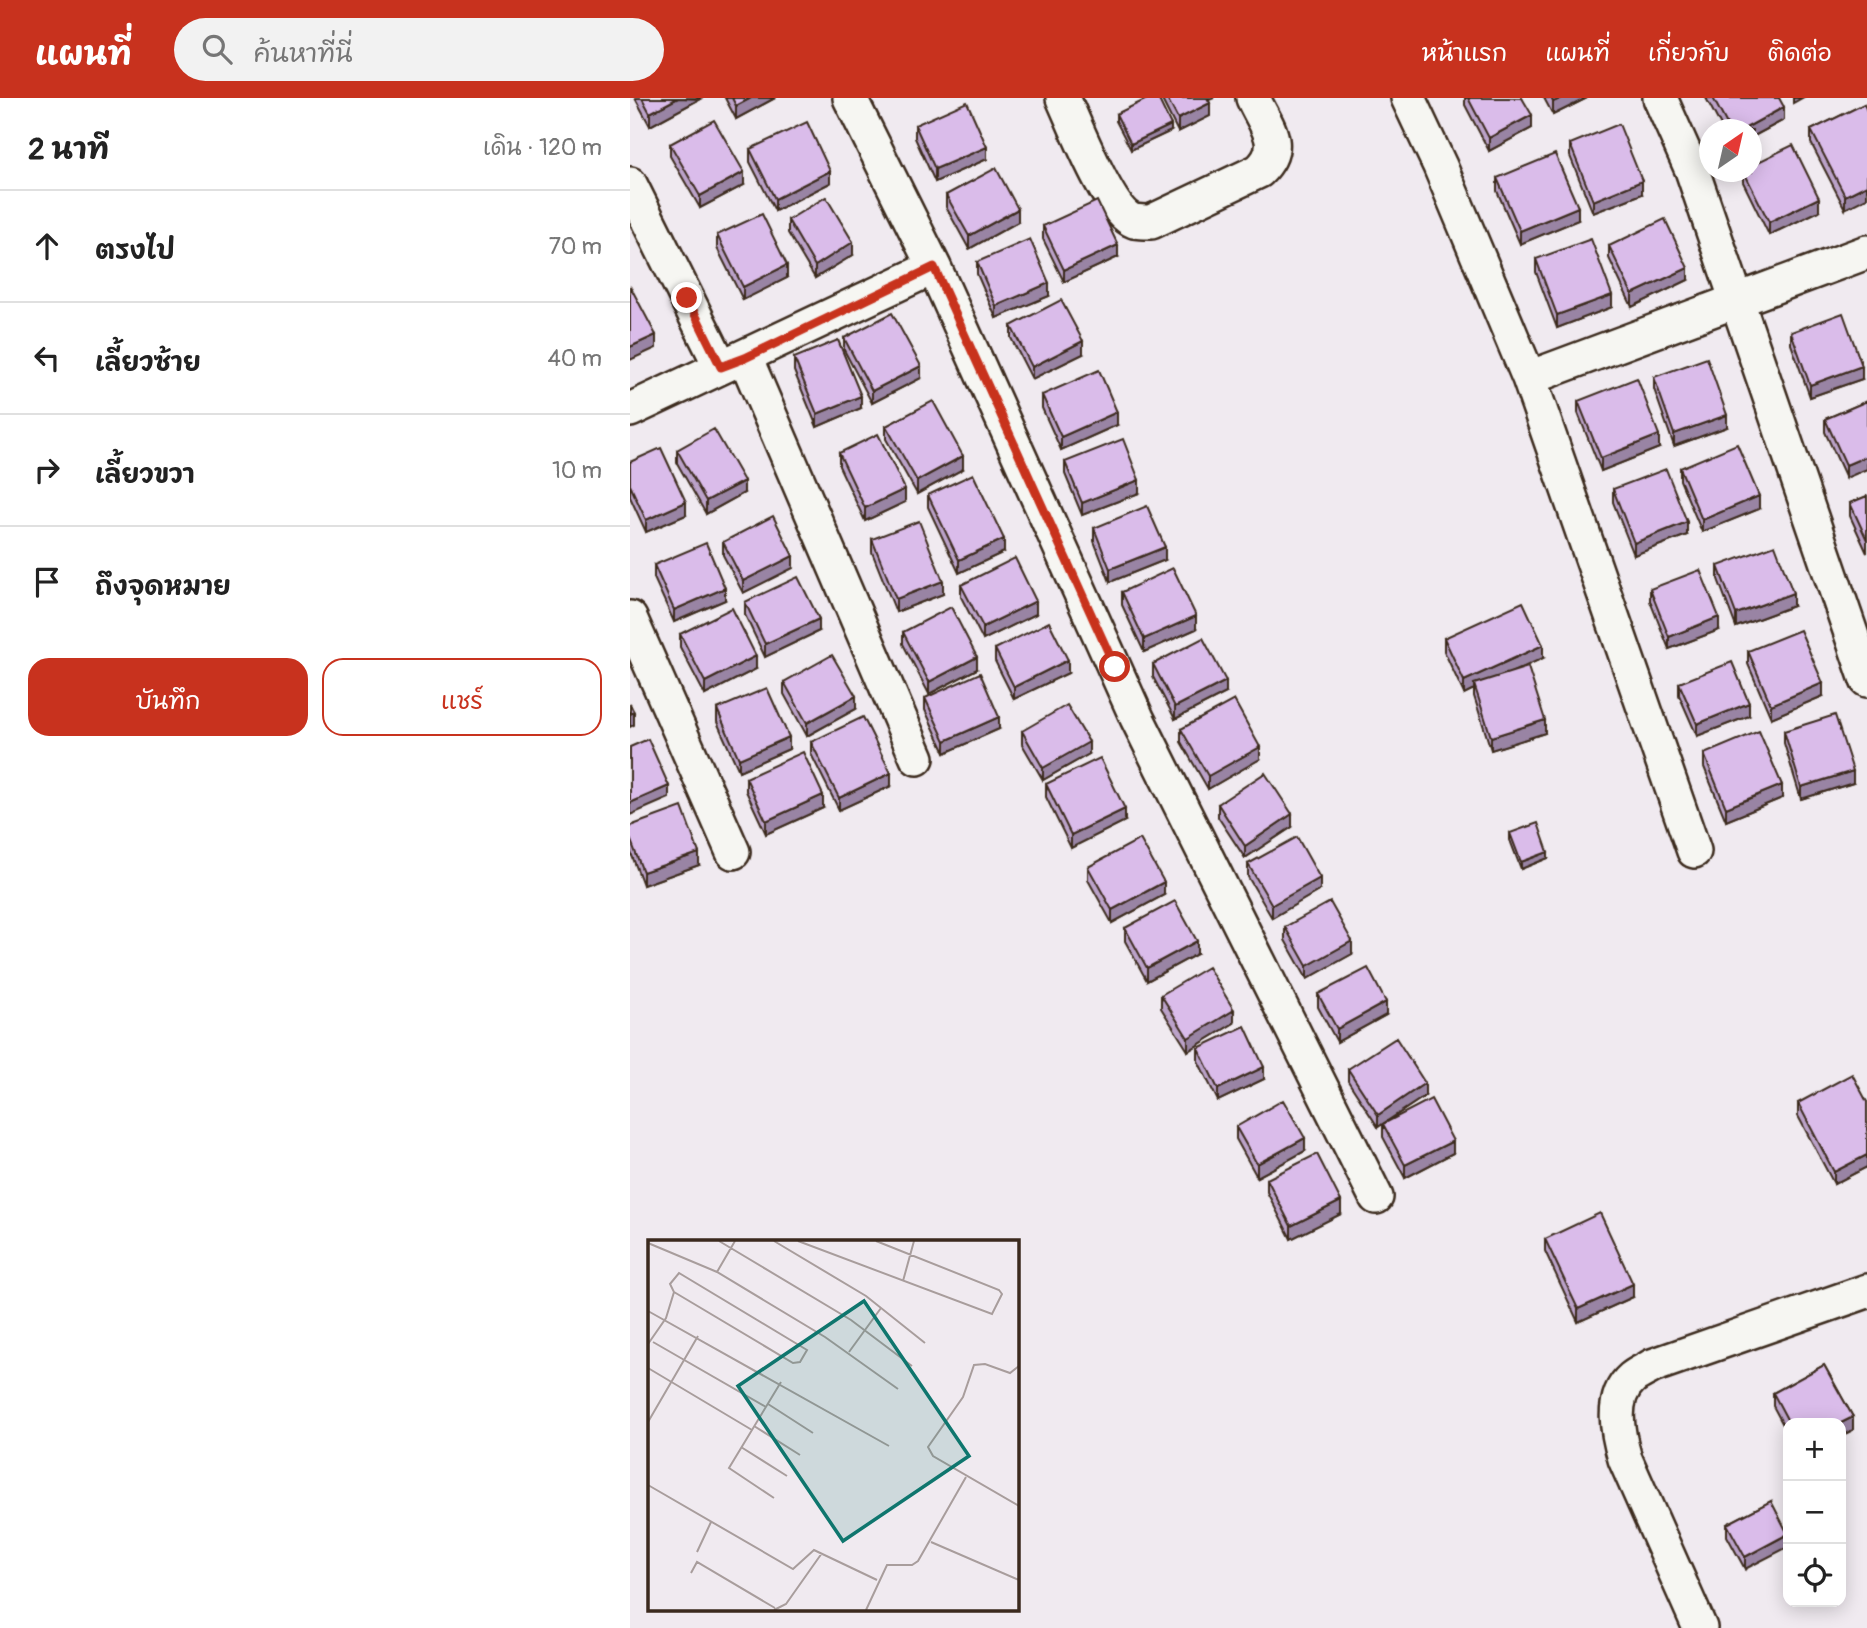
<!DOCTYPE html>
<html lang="th">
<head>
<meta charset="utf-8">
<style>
  :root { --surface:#fff; --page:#f2f2f2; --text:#222; --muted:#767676; --line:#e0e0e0; --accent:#c8321e }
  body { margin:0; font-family:Pangolin,"Playpen Sans Thai",sans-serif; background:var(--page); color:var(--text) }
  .controls { position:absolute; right:21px; bottom:21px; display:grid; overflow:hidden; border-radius:14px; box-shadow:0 4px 18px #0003 }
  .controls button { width:63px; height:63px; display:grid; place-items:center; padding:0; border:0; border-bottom:2px solid var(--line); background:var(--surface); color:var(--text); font:35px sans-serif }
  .compass { position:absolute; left:1069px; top:21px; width:63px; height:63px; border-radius:50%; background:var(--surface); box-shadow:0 4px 18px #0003; rotate:34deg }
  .stop { position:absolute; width:21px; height:21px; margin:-16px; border:5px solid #c8321e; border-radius:50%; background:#fff }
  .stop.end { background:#c8321e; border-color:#fff; box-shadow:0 2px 7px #0008 }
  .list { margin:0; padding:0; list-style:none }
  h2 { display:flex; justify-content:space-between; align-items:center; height:91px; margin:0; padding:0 28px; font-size:30px }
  h2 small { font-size:23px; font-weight:400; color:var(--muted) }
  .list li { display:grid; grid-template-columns:46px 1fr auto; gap:21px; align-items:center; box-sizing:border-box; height:112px; padding:0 28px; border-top:2px solid var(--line) }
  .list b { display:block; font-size:26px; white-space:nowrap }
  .list em { font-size:23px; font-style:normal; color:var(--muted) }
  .actions { display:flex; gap:14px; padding:21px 28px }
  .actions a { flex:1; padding:16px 0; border:2px solid var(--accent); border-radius:21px; text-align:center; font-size:24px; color:var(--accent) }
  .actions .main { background:var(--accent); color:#fff }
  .icon { flex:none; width:38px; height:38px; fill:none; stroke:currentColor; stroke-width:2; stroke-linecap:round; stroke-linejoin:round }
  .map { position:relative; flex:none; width:1237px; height:1530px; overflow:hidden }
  header { display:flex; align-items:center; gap:42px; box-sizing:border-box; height:98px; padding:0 35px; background:var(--accent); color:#fff }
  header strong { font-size:33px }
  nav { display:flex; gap:38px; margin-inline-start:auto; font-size:24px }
  .search { width:490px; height:63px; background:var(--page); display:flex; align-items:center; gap:18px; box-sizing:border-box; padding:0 24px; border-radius:38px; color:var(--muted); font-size:26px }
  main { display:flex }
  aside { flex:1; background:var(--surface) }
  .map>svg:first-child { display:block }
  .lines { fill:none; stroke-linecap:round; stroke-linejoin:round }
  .street-casing { stroke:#3b2a1e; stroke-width:38 }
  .street { stroke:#f6f6f2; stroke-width:33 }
  .wall { fill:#bba2c9; stroke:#3b2a1e; stroke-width:2 }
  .shaded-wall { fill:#9984a4; stroke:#3b2a1e; stroke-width:2 }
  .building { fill:#dabcea; stroke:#3b2a1e; stroke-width:2 }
  .route { stroke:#c8321e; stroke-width:9 }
  .inset-road { fill:none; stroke:#a89d9c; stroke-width:2 }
  .view { fill:#0f766e; fill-opacity:0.15; stroke:#0f766e; stroke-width:3.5 }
  .inset-edge { fill:none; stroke:#3b2a1e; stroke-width:3.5 }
</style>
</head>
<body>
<header>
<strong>แผนที่</strong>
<div class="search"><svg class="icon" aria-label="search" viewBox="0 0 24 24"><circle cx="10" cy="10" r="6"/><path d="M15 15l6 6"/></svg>ค้นหาที่นี่</div>
<nav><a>หน้าแรก</a><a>แผนที่</a><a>เกี่ยวกับ</a><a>ติดต่อ</a></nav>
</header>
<main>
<aside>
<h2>2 นาที<small>เดิน · 120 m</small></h2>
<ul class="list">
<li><svg class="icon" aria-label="ahead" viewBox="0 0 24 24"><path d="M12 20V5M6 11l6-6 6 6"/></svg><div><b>ตรงไป</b></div><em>70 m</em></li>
<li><svg class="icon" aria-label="left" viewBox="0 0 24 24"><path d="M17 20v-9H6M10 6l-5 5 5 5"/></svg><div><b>เลี้ยวซ้าย</b></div><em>40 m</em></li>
<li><svg class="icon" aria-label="right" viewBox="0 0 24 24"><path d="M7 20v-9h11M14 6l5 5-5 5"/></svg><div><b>เลี้ยวขวา</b></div><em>10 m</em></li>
<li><svg class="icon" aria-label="arrive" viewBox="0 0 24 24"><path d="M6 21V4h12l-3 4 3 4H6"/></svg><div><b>ถึงจุดหมาย</b></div></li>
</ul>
<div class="actions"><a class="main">บันทึก</a><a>แชร์</a></div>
</aside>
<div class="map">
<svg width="1237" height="1530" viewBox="0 0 1237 1530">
  <rect width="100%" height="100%" fill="#f0eaf0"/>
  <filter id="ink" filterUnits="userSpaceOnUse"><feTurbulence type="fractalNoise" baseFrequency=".0143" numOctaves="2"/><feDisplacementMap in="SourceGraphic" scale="14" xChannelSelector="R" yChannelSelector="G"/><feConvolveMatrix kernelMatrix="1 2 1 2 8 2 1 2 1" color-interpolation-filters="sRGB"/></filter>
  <g filter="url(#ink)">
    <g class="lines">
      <defs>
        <path id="street" d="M220,0L304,169L507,620L746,1099
          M433,0C445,26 479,115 504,123C509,124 516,124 521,124L629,73C656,47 636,29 623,0
          M778,0L810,68L899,280L1064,753
          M1030,0L1062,72L1237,582
          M0,86L91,269
          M115,259L287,660
          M899,280L1237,154
          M0,312L304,169
          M0,520L103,754
          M1070,1530L995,1361C988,1337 979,1300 1002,1280C1008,1275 1016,1272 1022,1268L1237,1193"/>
      </defs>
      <use href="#street" class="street-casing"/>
      <use href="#street" class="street"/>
    </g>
    <path class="wall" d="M5,0H70V1L20,28Z
      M95,0H145L106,21Z
      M531,0H584L579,2L580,18L548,34Z
      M835,0H892L902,30L859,53L835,7Z
      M914,0H957L923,17Z
      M1076,0H1149L1154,22L1122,39V32H1093Z
      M1234,6L1215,111L1181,45V32Z
      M486,16L541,33L501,52L486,23Z
      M285,27L357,61L305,84L285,40Z
      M40,46L114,87L70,110L40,58Z
      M940,46L1012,96L963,115L940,58Z
      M120,51L200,85L145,113L120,64Z
      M1113,74H1122L1189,113L1139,137L1113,84Z
      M867,80L948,122L890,146L867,93Z
      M316,97L388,124L339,151L316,109Z
      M158,122L223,157L185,180L158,135Z
      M413,128L488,159L434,184L413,141Z
      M87,137L157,180L113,202L87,150Z
      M979,148L1058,182L1002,209L979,160Z
      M906,161L982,209L927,230L906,174Z
      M347,164L419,198L366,220L347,176Z
      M381,228L453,256L402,281L381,240Z
      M1161,234L1232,281L1180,299L1161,246Z
      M214,240L291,280L242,305L214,252Z
      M164,260L231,310L187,329L164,273Z
      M1024,279L1097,329L1044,348L1024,291Z
      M412,297L487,327L431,352L412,310Z
      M948,303L1029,350L971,373L948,315Z
      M1237,303L1216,380L1195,334V321Z
      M256,328L333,371L287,396L256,341Z
      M47,352L114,395L76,416L47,365Z
      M209,355L275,404L235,423L209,368Z
      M0,364L56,417L16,434L0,399Z
      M435,364L509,395L452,417L435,376Z
      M1050,370L1129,411L1072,434L1050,382Z
      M983,391L1057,437L1004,457L983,404Z
      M298,397L374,454L329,475L298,409Z
      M1237,398V455L1220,418V405Z
      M464,430L535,462L480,484L464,443Z
      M242,441L313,496L266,514L242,454Z
      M93,444L163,470L113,495L93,457Z
      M24,467L95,502L44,524L24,480Z
      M1088,468L1163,508L1106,529L1088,481Z
      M331,487L406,516L353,542L331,499Z
      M1020,491L1089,532L1039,551L1020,503Z
      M492,494L566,531L514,554L492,507Z
      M115,504L189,533L135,559L115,517Z
      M273,534L347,571L299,596L273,546Z
      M50,536L126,571L75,597L50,549Z
      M814,540L913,560L883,573L915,635L861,652L844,598V591L834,596L814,553Z
      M365,551L438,575L384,601L365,563Z
      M1118,553L1193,598L1141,620L1118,566Z
      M523,566L596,595L545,621L523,579Z
      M154,584L226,611L177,638L154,596Z
      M1049,585L1119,618L1067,638L1049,597Z
      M295,600L369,631L315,655L295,612Z
      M87,611L159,651L109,673L87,624Z
      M551,631L630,661L578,691L551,644Z
      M392,633L459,656L413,682L392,646Z
      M1154,633L1223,685L1171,701L1154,645Z
      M181,644L261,688L209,712L181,656Z
      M1074,656L1152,700L1096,723L1074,669Z
      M116,680L193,710L136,736L116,693Z
      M416,686L495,723L441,750L416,699Z
      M588,706L662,729L615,760L588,719Z
      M0,728L69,767L13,787L0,752Z
      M880,735L918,760L891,771L880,742Z
      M618,766L690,792L642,820L618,779Z
      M458,769L534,797L482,825L458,782Z
      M655,829L722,856L677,881L655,842Z
      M495,830L567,856L517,883L495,843Z
      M688,896L756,917L707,944L688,909Z
      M531,897L604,925L558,953L531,910Z
      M568,950L634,981L588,1003L568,963Z
      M718,971L795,998L748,1029L718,983Z
      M1237,1004V1069L1204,1086L1168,1018V1005Z
      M753,1026L823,1055L775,1080L753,1039Z
      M606,1029L675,1053L627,1079L606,1041Z
      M637,1081L711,1116L661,1141L637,1094Z
      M915,1141L1003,1199L948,1224L915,1153Z
      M1194,1267L1223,1319V1332L1211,1338V1325H1158V1336L1143,1308V1295Z
      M1141,1403L1115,1471L1097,1438V1426Z"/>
    <path class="shaded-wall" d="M48,0L70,1L20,28V15Z
      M121,0H145L106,21V8Z
      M932,0H957L923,17V4Z
      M1163,0H1172L1163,5Z
      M580,5V18L548,34V21Z
      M1154,9V22L1122,39V32H1112Z
      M902,17V30L859,53V40Z
      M541,27V33L501,52V46Z
      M357,49V61L305,84V71Z
      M200,73V85L145,113V101Z
      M114,74V87L70,110V98Z
      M1012,83V96L963,115V103Z
      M1237,87V100L1215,111V98Z
      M1189,100V113L1139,137V124Z
      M948,109V122L890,146V133Z
      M388,111V124L339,151V138Z
      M223,144V157L185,180V168Z
      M488,147V159L434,184V172Z
      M157,167V180L113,202V189Z
      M1058,170V182L1002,209V196Z
      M419,185V198L366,220V208Z
      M982,197V209L927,230V217Z
      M26,237V250L0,262V249Z
      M453,243V256L402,281V269Z
      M291,268V280L242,305V293Z
      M1232,268V281L1180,299V287Z
      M231,298V310L187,329V316Z
      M487,314V327L431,352V339Z
      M1097,317V329L1044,348V336Z
      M1029,337V350L971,373V360Z
      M333,358V371L287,396V383Z
      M1237,358V371L1216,380V367Z
      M509,382V395L452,417V405Z
      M114,383V395L76,416V403Z
      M275,391V404L235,423V410Z
      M1129,398V411L1072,434V422Z
      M56,404V417L16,434V422Z
      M1057,424V437L1004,457V445Z
      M374,441V454L329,475V462Z
      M535,449V462L480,484V471Z
      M163,458V470L113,495V483Z
      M313,483V496L266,514V501Z
      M95,490V502L44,524V512Z
      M1163,495V508L1106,529V516Z
      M406,503V516L353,542V529Z
      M566,518V531L514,554V541Z
      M1089,519V532L1039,551V539Z
      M189,521V533L135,559V546Z
      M913,547V560L846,591L844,586V591L834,596V583Z
      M126,558V571L75,597V584Z
      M347,559V571L299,596V584Z
      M438,562V575L384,601V589Z
      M596,583V595L545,621V609Z
      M1193,585V598L1141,620V607Z
      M226,598V611L177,638V625Z
      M1119,605V618L1067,638V626Z
      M4,614V627L0,629V616Z
      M369,619V631L315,655V643Z
      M915,622V635L861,652V639Z
      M159,639V651L109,673V661Z
      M459,644V656L413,682V670Z
      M630,649V661L578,691V678Z
      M1223,673V685L1171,701V689Z
      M261,675V688L209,712V700Z
      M1152,687V700L1096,723V710Z
      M39,688V700L0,717V705Z
      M193,697V710L136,736V723Z
      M495,711V723L441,750V737Z
      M662,716V729L615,760V748Z
      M918,754V760L891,771V764Z
      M69,755V767L13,787V774Z
      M690,780V792L642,820V807Z
      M534,784V797L482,825V812Z
      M567,843V856L517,883V870Z
      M722,843V856L677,881V868Z
      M756,904V917L707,944V931Z
      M604,912V925L558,953V940Z
      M634,969V981L588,1003V991Z
      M795,985V998L748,1029V1017Z
      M675,1040V1053L627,1079V1066Z
      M823,1043V1055L775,1080V1067Z
      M1237,1057V1069L1204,1086V1074Z
      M711,1103V1116L661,1141V1128Z
      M1003,1186V1199L948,1224V1211Z
      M1223,1319V1332L1211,1338V1325Z
      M1158,1436V1449L1115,1471V1459Z"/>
    <path class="building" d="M12,0H48L20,15Z
      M102,0H121L106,8Z
      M519,0H528L541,27L501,46L486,16Z
      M537,0H577L580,5L548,21Z
      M838,0H892L902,17L859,40Z
      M921,0H932L923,4Z
      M1083,0H1149L1154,9L1112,32H1100Z
      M337,4L357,49L305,71L285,27Z
      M1234,6L1237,13V87L1215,98L1181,32Z
      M84,22L114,74L70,98L40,46Z
      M177,24L200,73L145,101L120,51Z
      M989,26L1012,83L963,103L940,46Z
      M1163,47L1189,100L1139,124L1114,74H1122V67Z
      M925,56L948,109L890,133L867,80Z
      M366,70L388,111L339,138L316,97Z
      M196,99L223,144L185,168L158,122Z
      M467,103L488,147L434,172L413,128Z
      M132,116L157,167L113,189L87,137Z
      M1035,121L1058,170L1002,196L979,148Z
      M400,141L419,185L366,208L347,164Z
      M961,141L982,197L927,217L906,161Z
      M0,188L26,237L0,249Z
      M431,202L453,243L402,269L381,228Z
      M262,215L291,268L242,293L214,240Z
      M1213,215L1232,268L1180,287L1161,234Z
      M208,242L231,298L187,316L164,260Z
      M1077,260L1097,317L1044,336L1024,279Z
      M469,272L487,314L431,339L412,297Z
      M1007,280L1029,337L971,360L948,303Z
      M303,303L333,358L287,383L256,328Z
      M1237,303V358L1216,367L1195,321Z
      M84,331L114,383L76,403L47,352Z
      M248,336L275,391L235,410L209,355Z
      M493,341L509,382L452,405L435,364Z
      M1107,346L1129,398L1072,422L1050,370Z
      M31,350L56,404L16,422L0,387V364Z
      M1036,371L1057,424L1004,445L983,391Z
      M343,376L374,441L329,462L298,397Z
      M1237,398V442L1220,405Z
      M517,408L535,449L480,471L464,430Z
      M143,418L163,458L113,483L93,444Z
      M289,423L313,483L266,501L242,441Z
      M76,445L95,490L44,512L24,467Z
      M1145,447L1163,495L1106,516L1088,468Z
      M385,460L406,503L353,529L331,487Z
      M543,470L566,518L514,541L492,494Z
      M1070,472L1089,519L1039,539L1020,491Z
      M168,479L189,521L135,546L115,504Z
      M893,504L913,547L834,583L814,540Z
      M321,509L347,559L299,584L273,534Z
      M102,510L126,558L75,584L50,536Z
      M419,524L438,562L384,589L365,551Z
      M1170,532L1193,585L1141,607L1118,553Z
      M573,540L596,583L545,609L523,566Z
      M202,557L226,598L177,625L154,584Z
      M1102,564L1119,605L1067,626L1049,585Z
      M898,569L915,622L861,639L844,586Z
      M350,575L369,619L315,643L295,600Z
      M137,590L159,639L109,661L87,611Z
      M604,602L630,649L578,678L551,631Z
      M0,606L4,614L0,616Z
      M437,607L459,644L413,670L392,633Z
      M1205,617L1223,673L1171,689L1154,633Z
      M233,619L261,675L209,700L181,644Z
      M1129,633L1152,687L1096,710L1074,656Z
      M18,641L39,688L0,705V649Z
      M173,654L193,697L136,723L116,680Z
      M470,660L495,711L441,737L416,686Z
      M635,675L662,716L615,748L588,706Z
      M52,709L69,755L13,774L0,740V728Z
      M908,725L918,754L891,764L880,735Z
      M667,739L690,780L642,807L618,766Z
      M510,741L534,784L482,812L458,769Z
      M545,803L567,843L517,870L495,830Z
      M700,804L722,843L677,868L655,829Z
      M578,869L604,912L558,940L531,897Z
      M738,870L756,904L707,931L688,896Z
      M615,928L634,969L588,991L568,950Z
      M766,940L795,985L748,1017L718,971Z
      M1222,976L1237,1004V1057L1204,1074L1168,1005Z
      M801,1001L823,1043L775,1067L753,1026Z
      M653,1002L675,1040L627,1066L606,1029Z
      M687,1056L711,1103L661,1128L637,1081Z
      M970,1115L1003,1186L948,1211L915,1141Z
      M1194,1267L1223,1319L1211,1325H1159L1143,1295Z
      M1141,1403L1158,1436L1115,1459L1097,1426Z"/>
  </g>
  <g class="lines" filter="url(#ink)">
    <path class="route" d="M57,200L91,269L115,260L304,169L485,569"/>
  </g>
  <g transform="translate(18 1142)">
    <rect width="371" height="371" fill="#f0eaf0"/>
    <path class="inset-road" d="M71,1L203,80L264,126M126,1L218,56L277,103M150,1L344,74L354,54L351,50L228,1M0,3L69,32L177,97L250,149M69,32L87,1M255,41L266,1M0,71L241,206M5,102L118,167M0,104L18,78L26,52L22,44L31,33L159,110L152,122L145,123L26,52M201,112L233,68M371,126L362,133L337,124L326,125L315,157L280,207L285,216L371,266M0,128L104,190M120,164L165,193M0,182L50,96M106,186L152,215M93,207L139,236M0,245L145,329L166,310L229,340M126,258L81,228L133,142M283,302L371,340M49,312L63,282M43,333L49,322L127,368M126,370L138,364L174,313M218,370L239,325H264L270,321L318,237"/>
    <path class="view" d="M216,61L321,216L195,301L90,146Z"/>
    <rect width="371" height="371" class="inset-edge"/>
  </g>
</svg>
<div class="controls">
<button>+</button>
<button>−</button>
<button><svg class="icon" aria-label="locate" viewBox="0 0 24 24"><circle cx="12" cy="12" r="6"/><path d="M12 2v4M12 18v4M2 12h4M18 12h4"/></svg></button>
</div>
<svg class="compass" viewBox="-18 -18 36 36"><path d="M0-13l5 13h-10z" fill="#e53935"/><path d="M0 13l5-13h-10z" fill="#767676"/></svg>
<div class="stop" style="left:485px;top:569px"></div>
<div class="stop end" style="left:57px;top:200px"></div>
</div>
</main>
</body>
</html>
